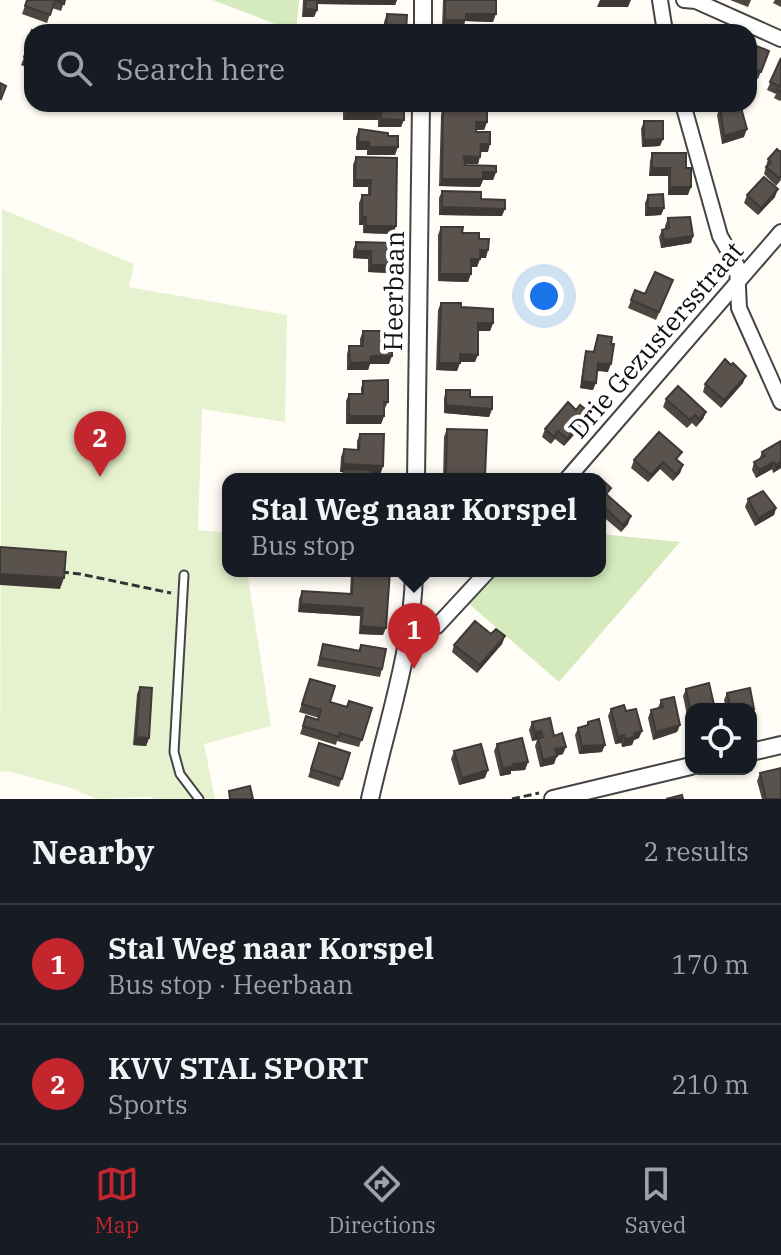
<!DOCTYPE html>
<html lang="en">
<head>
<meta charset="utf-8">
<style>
  :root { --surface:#171b24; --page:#242831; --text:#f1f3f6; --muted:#9ea1a6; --line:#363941; --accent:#c4262e }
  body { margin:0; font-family:"IBM Plex Serif",serif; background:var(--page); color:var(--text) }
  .controls { position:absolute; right:24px; bottom:24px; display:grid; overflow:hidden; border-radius:16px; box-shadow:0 2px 6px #0004 }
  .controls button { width:72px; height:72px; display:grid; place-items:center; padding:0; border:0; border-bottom:2px solid var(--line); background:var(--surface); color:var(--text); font:40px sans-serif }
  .you { position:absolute; left:544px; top:296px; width:28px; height:28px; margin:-20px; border:6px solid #fff; border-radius:50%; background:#1a73e8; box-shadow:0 0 0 12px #1a73e833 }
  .badge { display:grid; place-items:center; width:52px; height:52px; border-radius:50%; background:var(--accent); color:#fff; font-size:26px; font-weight:700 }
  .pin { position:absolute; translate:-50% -66px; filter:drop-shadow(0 2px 4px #0008) }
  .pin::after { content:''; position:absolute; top:42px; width:28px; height:24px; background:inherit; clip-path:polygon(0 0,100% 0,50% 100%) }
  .popup { position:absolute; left:222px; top:473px; width:384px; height:104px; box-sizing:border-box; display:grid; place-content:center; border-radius:16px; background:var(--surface); filter:drop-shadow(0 2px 6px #0005); font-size:26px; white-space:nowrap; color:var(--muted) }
  .popup b { font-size:30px; color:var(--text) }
  .popup::after { content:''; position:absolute; left:50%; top:100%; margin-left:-16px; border:16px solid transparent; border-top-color:var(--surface) }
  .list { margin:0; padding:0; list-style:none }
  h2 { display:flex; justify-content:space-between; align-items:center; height:104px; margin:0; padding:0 32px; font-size:34px }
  h2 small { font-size:26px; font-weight:400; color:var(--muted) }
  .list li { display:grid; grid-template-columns:52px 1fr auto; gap:24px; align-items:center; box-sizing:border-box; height:120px; padding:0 32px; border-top:2px solid var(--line) }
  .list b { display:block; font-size:30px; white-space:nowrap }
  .list p { margin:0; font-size:26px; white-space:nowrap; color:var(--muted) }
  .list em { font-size:26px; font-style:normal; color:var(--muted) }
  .icon { flex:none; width:44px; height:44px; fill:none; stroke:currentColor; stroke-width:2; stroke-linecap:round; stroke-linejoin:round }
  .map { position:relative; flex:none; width:781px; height:799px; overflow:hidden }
  .search { position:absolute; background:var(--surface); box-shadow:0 2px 6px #0004; left:24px; right:24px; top:24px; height:88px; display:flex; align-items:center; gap:20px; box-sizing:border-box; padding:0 28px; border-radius:24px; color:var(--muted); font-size:30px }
  .sheet { height:344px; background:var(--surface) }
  nav { display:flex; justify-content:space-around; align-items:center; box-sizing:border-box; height:112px; border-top:2px solid var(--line); background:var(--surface); font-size:22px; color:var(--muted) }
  nav a { display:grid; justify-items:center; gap:4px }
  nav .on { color:var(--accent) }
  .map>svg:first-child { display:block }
  .green { fill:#d5ebbd }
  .pitch { fill:#e6f2cf }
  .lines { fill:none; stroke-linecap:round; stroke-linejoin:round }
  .service-casing { stroke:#444; stroke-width:11 }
  .minor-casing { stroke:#444; stroke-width:18 }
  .tertiary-casing { stroke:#444; stroke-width:20 }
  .path { stroke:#333; stroke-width:3; stroke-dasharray:8 4; stroke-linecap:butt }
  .service { stroke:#fff; stroke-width:7 }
  .minor { stroke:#fff; stroke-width:14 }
  .tertiary { stroke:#fff; stroke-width:16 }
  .wall { fill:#4d4742 }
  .shaded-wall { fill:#3f3936 }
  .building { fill:#5a524d; stroke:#3f3936; stroke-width:2 }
  .labels { text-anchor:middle; stroke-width:8; stroke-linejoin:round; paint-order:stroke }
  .street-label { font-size:26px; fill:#111; stroke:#fff }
</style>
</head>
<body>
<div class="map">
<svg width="781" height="799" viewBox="0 0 781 799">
  <rect width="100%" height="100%" fill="#fffdf5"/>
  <path class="green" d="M213,0H299L296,32Z
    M600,534L680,542L559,682L468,603L495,571H600Z"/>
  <path class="pitch" d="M2,209L134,264L129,287L287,315L285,422L202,409L198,530L228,533V571H247L271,726L204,744L215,799H152L151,797L96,799L71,788L7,771L0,772Z"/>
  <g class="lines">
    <defs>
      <path id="service" d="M184,575L174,752L180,774L199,799"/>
      <path id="minor" d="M660,0L665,32
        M684,0L696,1L781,39
        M683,104L720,236L737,266L739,308L781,402
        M567,479L781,232
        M409,638L437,626L488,571"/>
      <path id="tertiary" d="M423,32V0
        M416,479L421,104
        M751,752L781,745
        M370,799C387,723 413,650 414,571
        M553,799L691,766"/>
    </defs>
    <use href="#service" class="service-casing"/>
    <use href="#minor" class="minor-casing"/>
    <use href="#tertiary" class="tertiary-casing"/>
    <path class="path" d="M61,572L80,574L171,593
      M705,773L721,769
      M512,799L539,793"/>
    <use href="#service" class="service"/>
    <use href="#minor" class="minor"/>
    <use href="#tertiary" class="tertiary"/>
  </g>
  <path class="wall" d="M27,0H65L61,11L52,8L47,23L22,14Z
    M303,0H397L395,5L317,4V10L314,17H302Z
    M443,0H496L493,22L465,21L463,28L442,27Z
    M730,0H751L748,7Z
    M775,0H781V7L773,3Z
    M387,14L406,32H358L359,30L384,31V22Z
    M32,32V70L21,65L27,50L24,49Z
    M749,43L769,51L758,79L749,76Z
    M781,58V100L780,101L774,98L776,94L767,90Z
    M343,104H404L401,127H378V120H343Z
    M443,107L487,122L484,130H476V132L488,152H480L478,164H465V165L496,172L493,180H483L480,187L439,186L441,115Z
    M720,107L744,137L722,144L717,115Z
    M644,121L660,146L642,147L641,129Z
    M359,129L388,136L395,155H367V150H356V137Z
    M777,149L781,180L776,186L764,174L768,159Z
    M652,153L686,168L688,195H668V176H649L650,161Z
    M356,157L397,158L396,226L393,234L363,233V225H359V203L362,195H368V187H353V165Z
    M442,191L481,199L502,216L439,215V198Z
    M648,195L664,208L661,215L645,216V203Z
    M747,195L775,197L758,215L744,203Z
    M668,218L693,236L691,243L661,248L659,237L662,230L665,229V226Z
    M441,227L479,239L486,258H480L477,267H471L468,282L438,281V235Z
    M356,242L394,243L390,273L368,272V259L353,258V250Z
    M673,280L656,320L628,308L635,290L645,294Z
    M441,303L461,307L493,323L490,331H478L475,362H460L457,371L436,370L438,310Z
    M363,331L389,364H370L368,370H347V354L349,346H360V339Z
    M598,335L608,372L597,371L593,390L580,388L584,359L586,351L593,352Z
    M731,365L743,383L721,408L703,392L705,384Z
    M363,381L388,402L384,410V416L381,424H346V401L349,394H361V388Z
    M446,390L470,397L492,409L489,417L444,413V398Z
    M666,399L706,412L703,419L696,427L692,423L687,428L663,407Z
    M576,410L589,412L587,420L564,446L555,439L551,444L542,437L545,429Z
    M447,429L484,479H443L444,437Z
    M360,434L383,466L380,476L393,479H341L343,472H340L341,457L344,449L357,450V441Z
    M781,441V468L773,473L772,469L756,478L752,470L754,462L759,460L762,452Z
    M634,460L678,461L683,465L680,473L673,481L660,469L648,482L631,468Z
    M600,479L608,496L628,524L621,532L600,514Z
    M748,499L776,508L774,515L755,526L745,507Z
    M351,571H390L383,635L359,634L360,616L298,612L299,599L302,591L350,594Z
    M491,634L505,636L502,644L477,673L452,652L454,645Z
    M323,644L358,651L361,645L382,669L380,677L317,666Z
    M310,679L330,702L347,707L372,708L359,747L337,741L336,745L300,734L306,716L318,720L319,718L299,712Z
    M140,687L149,738L146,746L133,745L137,694Z
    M686,689L691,709L690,730L683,696Z
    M727,693L754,709L751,716V709H726L724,700Z
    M661,700L680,725L677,732L653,740L648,718L651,710L658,708Z
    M611,709L626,711L639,738L634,740L632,745L622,747L621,743L615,744L608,716Z
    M532,722L554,736L563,754L556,756L554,764L540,767L535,746L537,740L532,741L529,730Z
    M588,722L602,752L579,754L575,735L578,728L586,726Z
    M319,743L350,753L339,787L308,777Z
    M497,744L528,762L525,770L511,771V774L500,776L494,751Z
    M454,751L485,778L459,785L451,759Z
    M760,773L781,799H762L757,781Z"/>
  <path class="shaded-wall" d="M316,0H397L395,5L315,4Z
    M600,0H631L628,7H597Z
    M305,9L317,10L314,17H302Z
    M466,14H496L493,22L465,21L463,28L442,27L445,20Z
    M346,112H381L378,120H343Z
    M381,119L404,120L401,127H378Z
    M476,122H487L484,130H474Z
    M747,129L744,137L722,144L724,136Z
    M663,139L660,146L642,147L644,140Z
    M358,142H369L367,150H356Z
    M481,144H490L488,152H478Z
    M369,147H398L395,155H367Z
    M464,156L480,157L478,164H462Z
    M652,168H670L668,176H649Z
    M483,172H496L493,180H483L480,187L439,186L442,179Z
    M355,180H371L368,187H353Z
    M670,187H691L688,195H668Z
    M778,189L775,197L758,215L761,208Z
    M442,207L505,209L502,216L439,215Z
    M648,208H664L661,215L645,216Z
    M362,217H366L363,225H359Z
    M366,226H396L393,234L363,233Z
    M693,236L691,243L661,248L664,240Z
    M480,250H488L486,258H477Z
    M356,251H371L368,259L353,258Z
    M471,259H480L477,267H468Z
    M371,265H393L390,273L368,272Z
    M440,274H471L468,282L438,281Z
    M478,323H493L490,331H475Z
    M460,354L478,355L475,362H457Z
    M371,356H392L389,364H370L368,370H347L350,363Z
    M439,363H460L457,371L436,370Z
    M598,363L611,364L608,372L596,370Z
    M746,376L743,383L721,408L724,400Z
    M582,381L596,383L593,390L580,388Z
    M446,405L492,409L489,417L444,413Z
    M589,412L587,420L564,446L567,439Z
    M706,412L703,419L696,427L699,419Z
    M349,416H384L381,424H346Z
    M663,462L660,469L648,482L651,475Z
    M774,462L772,469L756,478L759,470Z
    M781,462V468L773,473L776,465Z
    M343,464L383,466L380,473L344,469L343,472H340Z
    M683,465L680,473L673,481L676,474Z
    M446,474L485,476L484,479H444Z
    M776,508L774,515L755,526L758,518Z
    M631,516L628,524L621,532L623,525Z
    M0,574L64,578L60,589L0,585Z
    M301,604L363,608L360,616L298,612Z
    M361,626L386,628L383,635L359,634Z
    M505,636L502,644L477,673L480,665Z
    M680,725L677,732L653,740L656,732Z
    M541,731L539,739L532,741L535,733Z
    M642,731L639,738L634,740L632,745L622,747L625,739L634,733Z
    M624,735L621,743L615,744L618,737Z
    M136,737L149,738L146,746L133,745Z
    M605,745L602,752L579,754L582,746Z
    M566,747L563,754L552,757L555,749Z
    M557,756L554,764L540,767L543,760Z
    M528,762L525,770L511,771V774L500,776L503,769L513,764Z
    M488,770L485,778L459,785L462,778Z"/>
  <path class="building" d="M27,0H65L64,4L55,0L50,15L25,6Z
    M306,0H317V10L305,9Z
    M445,0H496V14H466V20H445Z
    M387,14L407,15L406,32H359V30L386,31Z
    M706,25L722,32H703Z
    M592,28L630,29V32H592Z
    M32,30L35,32H32V61L24,57L30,42L27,41Z
    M749,43L769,51L761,72L751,68L749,72Z
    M781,58V92L777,90L779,86L770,82Z
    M0,83L6,86L1,99L0,98Z
    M346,104H404V120L381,119V112H346Z
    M731,104H740L747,129L724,136L720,107Z
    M443,107L487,108V122H476V132H490V144H481L480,157L464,156L465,165L496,166V172H483V179H442Z
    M644,121H663V139L644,140Z
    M359,129L388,133V136H398V147H369V142H358Z
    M777,149L780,152L781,151V176L779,178L766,167L771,162L768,159Z
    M652,153H686V168H691V187H670V168H652Z
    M356,157L397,158L396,226H366V217H362V195H370L371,180H355Z
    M764,177L778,189L761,208L747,195Z
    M442,191L481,192V199L505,200V209L442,207Z
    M663,194L664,208H648V195Z
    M690,217L693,236L664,240L662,230L669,228L668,218Z
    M441,227H463L462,233H479V239H489L488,250H480V259H471V274H440Z
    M356,242L394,243L393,265H371V251H356Z
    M655,272L673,280L659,312L631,300L635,290L645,294Z
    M441,303H461V307L493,309V323H478V355L460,354V363H439Z
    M363,331H392V356H371L370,362L350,363L349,346H363Z
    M598,335L612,337L611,344H614L611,364L598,363L596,383L582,381L586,351L594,352Z
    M725,359L731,365L733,363L746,376L724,400L705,384Z
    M388,380V402H384V416H349V394H363V381Z
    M678,386L706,412L699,419L695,415L690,420L666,399Z
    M446,390H470V397H492V409L446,405Z
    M568,402L576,410L580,405L589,412L567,439L558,431L554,437L545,429Z
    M447,429L487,430L485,476L446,474Z
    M659,432L682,452L676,459L683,465L676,474L663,462L651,475L634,460Z
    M360,434H384L383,466L343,464L344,449L359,450Z
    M781,441V462L776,465L774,462L759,470L754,462L765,456L762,452Z
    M344,469L371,470V473H380V476H393V479H343Z
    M598,476L611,488L606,494L631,516L623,525L600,503V479H595Z
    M763,491L776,508L758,518L748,499Z
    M0,547L66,552L64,578L0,574Z
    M353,571H390L386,628L361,626L363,608L301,604L302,591L352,594Z
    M475,621L491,634L496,629L505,636L480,665L454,645Z
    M323,644L360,651L361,645L386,649L382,669L320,658Z
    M310,679L335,686L330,702L347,707L349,701L372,708L362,740L340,733L339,737L303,726L306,716L318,720L321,710L302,704Z
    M709,683L715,709H691V713L686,689Z
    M140,687L152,688L149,738L136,737Z
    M750,688L754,709H731L727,693Z
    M674,697L680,725L656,732L651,710L663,707L661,700Z
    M624,705L626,711L636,709L642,731L634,733L635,737L625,739L624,735L618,737L611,709Z
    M550,718L554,736L562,733L566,747L555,749L557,756L543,760L538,739L543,737L541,731L535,733L532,722Z
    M599,719L605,745L582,746L578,728L588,725V722Z
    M522,738L528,762L513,764V766L503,769L497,744Z
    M319,743L350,753L342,779L311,769Z
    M481,744L488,770L462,778L454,751Z
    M781,768V799H766L760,773Z
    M250,786L253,799H229H230L229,791Z
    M682,795L683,799H666Z"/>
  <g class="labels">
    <g class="street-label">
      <text transform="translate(394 291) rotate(-89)" y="9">Heerbaan</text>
      <text transform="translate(656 340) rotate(-49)" y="9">Drie Gezustersstraat</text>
    </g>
  </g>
</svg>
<div class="controls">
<button><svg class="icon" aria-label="locate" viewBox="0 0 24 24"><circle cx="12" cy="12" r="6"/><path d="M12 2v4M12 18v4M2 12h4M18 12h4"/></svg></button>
</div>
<div class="you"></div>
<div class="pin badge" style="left:414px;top:669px">1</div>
<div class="popup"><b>Stal Weg naar Korspel</b>Bus stop</div>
<div class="pin badge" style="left:100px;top:477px">2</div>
<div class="search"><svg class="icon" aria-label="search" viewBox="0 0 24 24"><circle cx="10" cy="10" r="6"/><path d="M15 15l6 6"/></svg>Search here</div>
</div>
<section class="sheet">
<h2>Nearby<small>2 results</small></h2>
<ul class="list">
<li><span class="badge">1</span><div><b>Stal Weg naar Korspel</b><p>Bus stop · Heerbaan</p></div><em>170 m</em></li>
<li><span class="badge">2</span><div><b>KVV STAL SPORT</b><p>Sports</p></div><em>210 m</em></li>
</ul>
</section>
<nav>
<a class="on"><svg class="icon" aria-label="map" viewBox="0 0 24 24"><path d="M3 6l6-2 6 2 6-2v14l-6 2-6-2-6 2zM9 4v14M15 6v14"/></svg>Map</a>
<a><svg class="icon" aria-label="directions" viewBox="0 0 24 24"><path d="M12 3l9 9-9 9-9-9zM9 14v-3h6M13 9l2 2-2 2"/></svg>Directions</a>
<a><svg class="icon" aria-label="saved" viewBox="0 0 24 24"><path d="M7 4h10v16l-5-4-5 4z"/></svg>Saved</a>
</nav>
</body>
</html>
